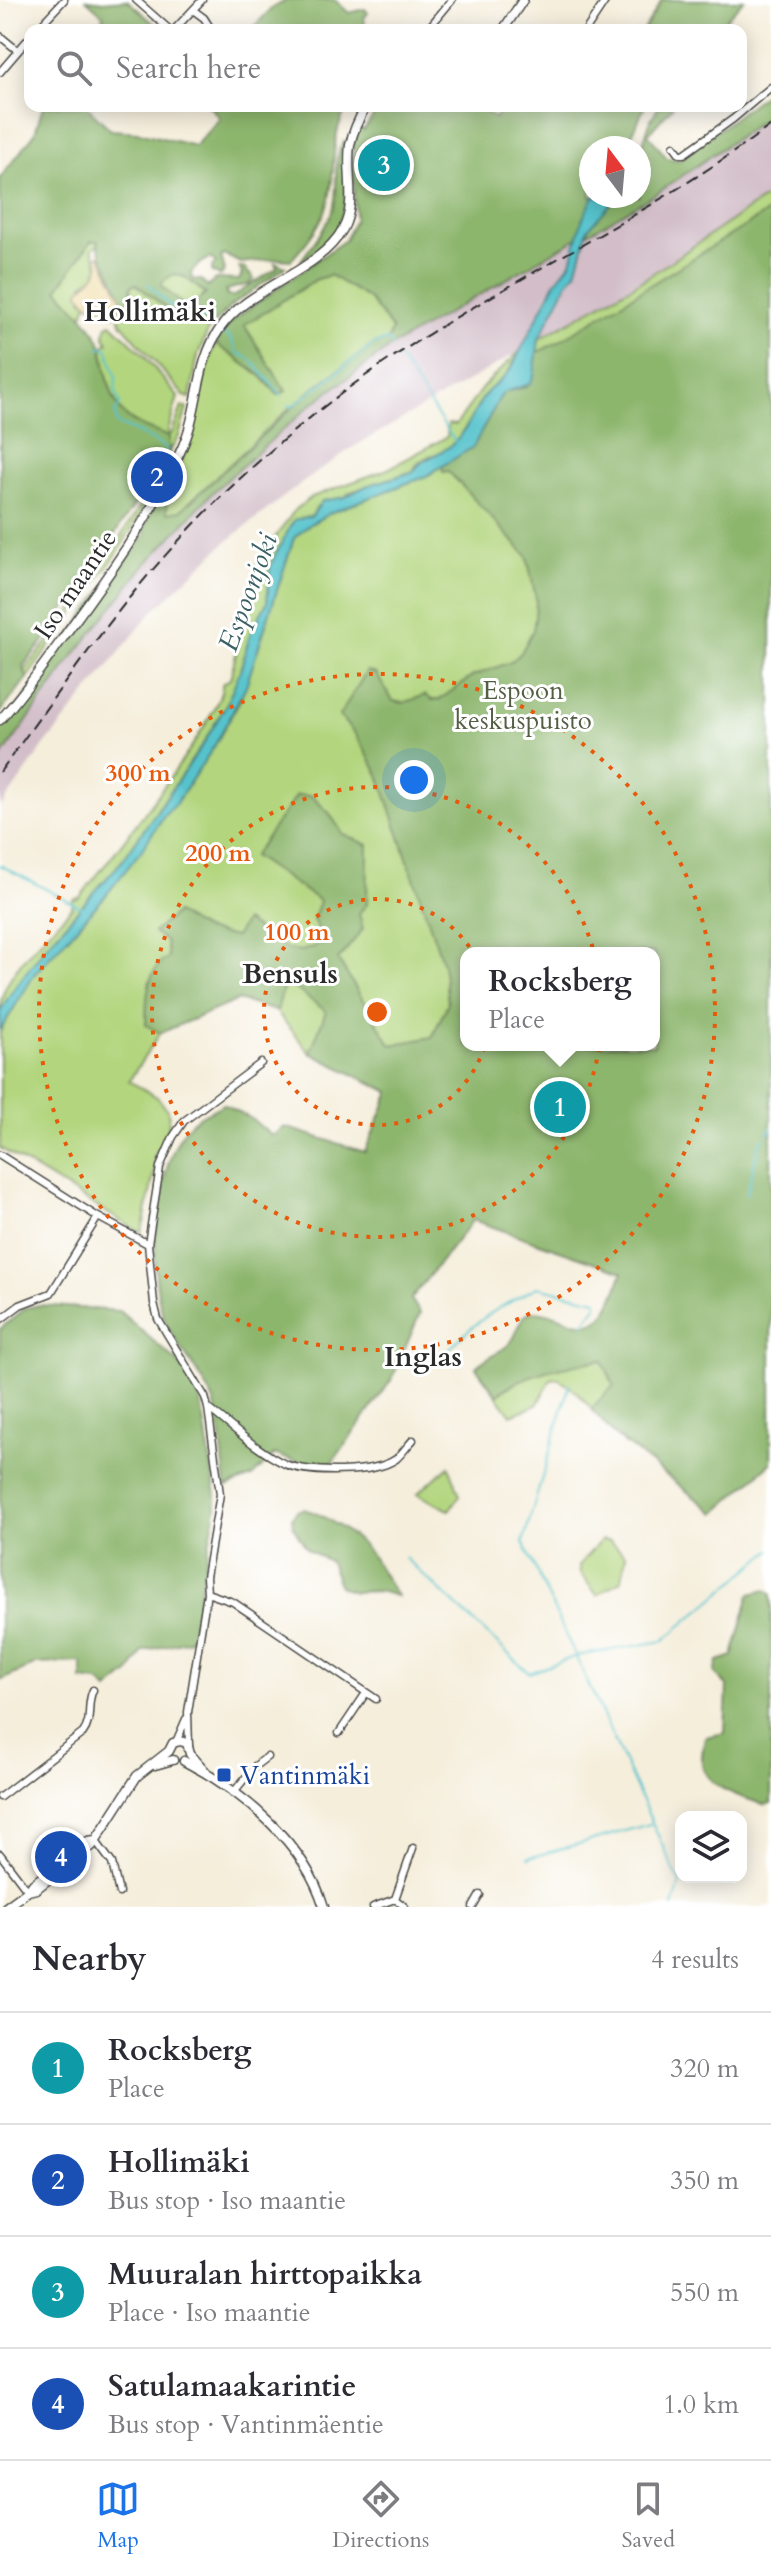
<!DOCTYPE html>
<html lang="en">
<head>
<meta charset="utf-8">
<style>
  :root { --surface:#fff; --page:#f7f7f7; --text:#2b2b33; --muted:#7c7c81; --line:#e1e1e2; --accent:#1a73e8 }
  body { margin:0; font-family:Cardo,serif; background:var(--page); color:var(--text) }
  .controls { position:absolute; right:24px; bottom:24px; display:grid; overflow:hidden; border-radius:16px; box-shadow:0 4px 20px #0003 }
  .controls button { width:72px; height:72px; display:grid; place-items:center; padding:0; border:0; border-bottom:2px solid var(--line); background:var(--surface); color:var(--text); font:40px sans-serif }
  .compass { position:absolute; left:579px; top:136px; width:72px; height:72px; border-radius:50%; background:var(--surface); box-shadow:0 4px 20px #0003; rotate:344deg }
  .you { position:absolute; left:414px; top:780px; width:28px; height:28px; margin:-20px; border:6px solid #fff; border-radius:50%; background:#1a73e8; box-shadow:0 0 0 12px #1a73e833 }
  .badge { display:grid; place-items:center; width:52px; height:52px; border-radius:50%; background:var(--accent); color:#fff; font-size:26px; font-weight:700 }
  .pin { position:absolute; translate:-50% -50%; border:4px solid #fff; box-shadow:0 2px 8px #0006 }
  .popup { position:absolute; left:460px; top:947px; width:200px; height:104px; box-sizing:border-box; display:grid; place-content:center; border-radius:16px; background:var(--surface); filter:drop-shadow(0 2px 6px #0005); font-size:26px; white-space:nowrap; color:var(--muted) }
  .popup b { font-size:30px; color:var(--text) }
  .popup::after { content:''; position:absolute; left:50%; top:100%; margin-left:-16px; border:16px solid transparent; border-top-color:var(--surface) }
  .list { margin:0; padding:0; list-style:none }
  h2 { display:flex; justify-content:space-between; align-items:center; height:104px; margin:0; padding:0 32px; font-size:34px }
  h2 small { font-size:26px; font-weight:400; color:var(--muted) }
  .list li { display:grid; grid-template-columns:52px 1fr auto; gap:24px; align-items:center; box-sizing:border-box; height:112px; padding:0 32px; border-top:2px solid var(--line) }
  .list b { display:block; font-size:30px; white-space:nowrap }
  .list p { margin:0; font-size:26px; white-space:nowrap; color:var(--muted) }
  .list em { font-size:26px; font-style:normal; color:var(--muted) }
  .icon { flex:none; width:44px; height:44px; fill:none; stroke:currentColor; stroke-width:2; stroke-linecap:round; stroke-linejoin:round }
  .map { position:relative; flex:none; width:771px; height:1907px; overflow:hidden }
  .search { position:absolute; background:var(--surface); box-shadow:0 4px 20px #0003; left:24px; right:24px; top:24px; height:88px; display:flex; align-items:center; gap:20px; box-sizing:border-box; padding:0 28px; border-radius:16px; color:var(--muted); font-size:30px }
  .sheet { height:552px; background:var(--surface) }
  nav { display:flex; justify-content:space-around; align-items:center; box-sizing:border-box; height:112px; border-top:2px solid var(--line); background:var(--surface); font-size:22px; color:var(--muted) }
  nav a { display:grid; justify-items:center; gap:4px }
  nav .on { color:var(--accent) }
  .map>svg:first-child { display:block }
  .industrial { fill:#d2bdc8 }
  .green { fill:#b2d57e; stroke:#6e8054; stroke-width:2; fill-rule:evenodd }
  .forest { fill:#8db66d; stroke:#5c704c; stroke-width:2; fill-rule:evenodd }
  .sand { fill:#eeda9e; stroke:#8c8264; stroke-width:2 }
  .water { fill:#56c3cc; stroke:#40777c; stroke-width:2 }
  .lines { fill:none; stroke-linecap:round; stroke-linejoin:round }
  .stream { stroke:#56c3cc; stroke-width:2 }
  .street-casing { stroke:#494845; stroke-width:9 }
  .secondary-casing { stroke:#494845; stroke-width:11 }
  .street { stroke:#fff; stroke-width:6 }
  .secondary { stroke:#fff; stroke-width:8 }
  .rail { stroke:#2b2b2b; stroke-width:2; stroke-dasharray:12 6; stroke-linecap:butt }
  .ring { fill:none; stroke:#e8590c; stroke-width:4; stroke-dasharray:4 8 }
  .transit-dot { fill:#1a4fb4; stroke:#fff; stroke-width:3 }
  .labels { text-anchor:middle; stroke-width:6; stroke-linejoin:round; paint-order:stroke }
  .street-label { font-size:26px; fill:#2b2b2b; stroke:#fff }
  .park-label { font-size:26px; fill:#545e44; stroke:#fff }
  .transit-label { font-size:26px; fill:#164399; stroke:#fff; text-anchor:start }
  .neighbourhood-label { font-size:28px; font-weight:bold; fill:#2b2b2b; stroke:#fff }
  .water-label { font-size:28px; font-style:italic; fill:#3a6063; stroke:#fff }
  .centre { fill:#e8590c; stroke:#fff; stroke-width:4 }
  .ring-label { font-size:24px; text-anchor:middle; font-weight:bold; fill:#e8590c; stroke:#fff; stroke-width:6; stroke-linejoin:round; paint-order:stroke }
</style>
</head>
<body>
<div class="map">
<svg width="771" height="1907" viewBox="0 0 771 1907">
  <rect width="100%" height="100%" fill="#fff"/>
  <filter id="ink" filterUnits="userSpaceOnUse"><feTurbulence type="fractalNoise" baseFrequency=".0125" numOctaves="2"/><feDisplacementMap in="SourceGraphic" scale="16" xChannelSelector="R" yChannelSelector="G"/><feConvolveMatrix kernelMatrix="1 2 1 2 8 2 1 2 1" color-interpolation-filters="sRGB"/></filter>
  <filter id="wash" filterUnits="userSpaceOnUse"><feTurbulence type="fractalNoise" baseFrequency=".006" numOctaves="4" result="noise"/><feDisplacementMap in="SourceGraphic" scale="32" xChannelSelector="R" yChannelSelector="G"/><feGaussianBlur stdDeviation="1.8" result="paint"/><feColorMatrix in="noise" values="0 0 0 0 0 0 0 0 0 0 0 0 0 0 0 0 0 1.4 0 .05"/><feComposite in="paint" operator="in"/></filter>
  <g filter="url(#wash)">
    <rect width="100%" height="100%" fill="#f5eedb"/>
    <path class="industrial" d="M771,114V194L643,280L350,449L295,488L226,542L151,613L44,746L0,808V759L69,662L145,565L214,491L312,404L392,346L659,192Z"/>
    <path class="green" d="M771,194V1463L715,1513L614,1435L578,1393L558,1378L551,1379L537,1405L511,1415L476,1367C487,1356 503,1352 512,1342C519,1333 518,1315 532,1312C537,1310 544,1313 550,1314C561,1315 569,1322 579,1323C608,1328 615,1292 623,1272L472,1219L390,1092L310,1053L276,1011L238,1000L160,1033L129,1081L157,1097L168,1111L169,1121L168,1130L154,1157L155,1169L142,1232L136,1230L0,1148V1031L35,973L106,895L165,814L176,803L215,745L240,700L294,538L310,524L332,512L431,474L442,465L536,353L539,339L643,280ZM466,953H654V1045H466Z
      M91,241H99L98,245L92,249C100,265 101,275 83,284L82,299L87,303L82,318L57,290Z
      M174,274L185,277L206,294L188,309L161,286L164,280Z
      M330,275L369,299L392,329L388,340L374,344L291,407L180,511L167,513C159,489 178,470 187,448C201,415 200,377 216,344L261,376L279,395L285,390L244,325L317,279Z
      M136,284L172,313H179L195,325L209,328L198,355L190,398L184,396L122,324L117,313L122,303H126L132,297L131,286Z
      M111,323L142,353L178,397L168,431L169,435L172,433L182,407L187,408L179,436L169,453V437C153,431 134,426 122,415C109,403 105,364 102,347L108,343L104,335L107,325Z
      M522,349L503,380L486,393L459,438L443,453L429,456L417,464L413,471L350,492L345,497L317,506L312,516L294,520L270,568L267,603L251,631L234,691L204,742L123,860L46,946L0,1011C0,973 48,935 72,907L73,899L79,898C103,868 226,713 222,684L230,679L258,561L295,510L312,497L388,469L447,437L448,424L456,425L483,387Z
      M153,486L149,500L116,555L27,678L25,670C73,614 113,549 153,486Z
      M449,1466L460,1495L449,1510L417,1494Z
      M601,1540L610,1541L626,1555L622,1580L597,1595L580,1573L579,1565Z"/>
    <path class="forest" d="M86,0L103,2L127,0L158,27L156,30H93L104,16Z
      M287,0H335L349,13L365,9L368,13L364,18L366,30H251L272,8Z
      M662,0H744L716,30H644Z
      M771,89V114L659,192L587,234L591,224L618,196H639V155L651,119L659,106H673L648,134L667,158L680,160Z
      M43,106H86L111,130L138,132L195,146L220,118L209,106H349C328,134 337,171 328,203C322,224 306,244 291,260L278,259L240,263L225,255L221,257C223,263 227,272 220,276L212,272V267L216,262L210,258L199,264L190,274L194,280H201L208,287L216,279L239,280L242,274L239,267H243L254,279L249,284L226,290L227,296H234L277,268L275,263L286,267L232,305L209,328L195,325L179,313H172L136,284L131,286V301L122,303C119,280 100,263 98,241H91L58,289C72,306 93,323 101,344C104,354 105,365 107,375C116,419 130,422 169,437V453L40,646L23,666L27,678L0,713V178L35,133ZM174,274L185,277L206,294L188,309L161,286L164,280Z
      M380,106H477L495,118L503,106H645L626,148H591V196H594L577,238L392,346L312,404L214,491L145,565L69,662L0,759V727L28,693L118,568L121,567L146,534L143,532L151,512L167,484V513L180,511L310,391L374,344L388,340L392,329L369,299L330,275L317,279L244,325L286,391L278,395L261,376L216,344L222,332L236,318L345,240L355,219L353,146L359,128L364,130Z
      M344,141L346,144C344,203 355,227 300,262C311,245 326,229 333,209C340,187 331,160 344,141Z
      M771,210V1463L715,1513L615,1435L591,1409L614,1385L602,1360C567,1365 525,1372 497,1395L476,1367C487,1356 503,1352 511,1342C519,1333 518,1315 531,1312C537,1310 544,1313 550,1314C561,1315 568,1322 579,1323C608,1328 615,1293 623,1272L473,1220L411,1299L420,1313L392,1379L332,1463C311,1464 294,1463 275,1454L252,1477L226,1487C223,1465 221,1420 214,1402C203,1373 175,1347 164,1317C146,1273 155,1157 191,1123C199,1115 214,1110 223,1104L252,1119L272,1136L285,1127L365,1152L390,1092L310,1053L326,1011L285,981L277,1011L238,1000L160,1033L146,1025C147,999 144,973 168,957L166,942L154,932L176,913L204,930L235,937L245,921L287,949L301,951L326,943L313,920L320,901L253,856L297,795L312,796L330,814L343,834L368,845L367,904L359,913L363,929L338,960L391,1045L432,1037L448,1003L443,964L379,775L356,735L339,716L367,671L376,674L393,701L403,703L425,695L432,700H439L473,676L511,662L521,653L533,630L535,618L536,599L527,556L448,471L443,472L442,465L473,447L500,397L505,392L527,387L536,353L558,342ZM466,953H654V1045H466Z
      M39,1305L119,1311L182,1366L201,1402L216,1495V1509L190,1640L143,1651L130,1672L108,1690L99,1682L82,1680V1662L36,1664L0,1681V1329L26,1308Z
      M303,1509C323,1513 356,1536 369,1552C379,1566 387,1582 397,1596L378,1591L354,1592L340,1587L330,1562L307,1549L293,1526L292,1517L297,1511Z
      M766,1590L771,1594V1803L765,1805C745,1798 705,1789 702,1763C701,1755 704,1745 705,1737L725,1733L727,1686L715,1673L718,1661L733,1656L750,1594Z"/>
    <path class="sand" d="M100,255L122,298L117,313L114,315L87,303L79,292C85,279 106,275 96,257Z"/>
    <path class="water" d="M594,196H618L588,229L576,272L568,282L539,339L534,376L530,384L505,392L500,397L473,447L426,476L332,512L310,524L294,538L246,686L215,745L176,803L165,814L141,851L106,895L35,973L0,1031V1011L13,990L46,946L123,860L204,743L227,703L241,668L251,631L267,603L270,568L274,557L294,520L312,516L322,501L345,497L366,486L413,472C424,455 442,456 457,440C470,426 476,405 488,391C496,383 504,379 511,369L556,281L571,262L582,220Z"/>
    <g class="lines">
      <path class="stream" d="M148,284L169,305L194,311L210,324
        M223,333L231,339L236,352L250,359L282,396
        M100,348H107L116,376L115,389L120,404L115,413L117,424C132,429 155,440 167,450
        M399,358L456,443
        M289,405L291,407L374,344L388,340L392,346
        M0,865L84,909
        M768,1133L771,1128
        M747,1194L759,1145L764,1138
        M441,1359C471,1322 496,1309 537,1287L597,1300V1305L583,1324
        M570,1383L523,1542L680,1883L673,1907
        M405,1558L529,1673L577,1656L663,1641L771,1550
        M528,1858L650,1824"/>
    </g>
  </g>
  <g filter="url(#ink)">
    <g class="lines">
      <defs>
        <path id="street" d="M136,0L170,30
          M193,10L204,18L209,26L206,30
          M36,30L64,0
          M174,30L202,0
          M427,30L452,0
          M586,30L606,0
          M0,36L17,50
          M0,72L30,37
          M674,146L680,154H684L733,119L771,87
          M0,1155L98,1217L148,1244
          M0,1320L20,1305L51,1293L98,1217
          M208,1408C233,1427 257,1451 285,1464C308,1474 375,1474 396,1459C402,1454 407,1446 413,1440
          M207,1593L233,1602L376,1699
          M339,1733L366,1693
          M176,1742L186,1719
          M189,1746L188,1712L207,1593L206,1577L220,1494L208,1408L205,1397L158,1319L154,1303L148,1244L160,1167L173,1137L184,1121L261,1063
          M233,1793L255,1766L267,1757
          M0,1797L83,1733C93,1720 86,1704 93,1690
          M95,1840L112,1863L119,1893
          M0,1854L28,1891
          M395,1899L413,1848
          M373,1907L395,1899L405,1907
          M473,1907L480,1895"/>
        <path id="secondary" d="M503,30L523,0
          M0,720C26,691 48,659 70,628C111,572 154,512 182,448C200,409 195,363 221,327C250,286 318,273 343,229C357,203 346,173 350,145C353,131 359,118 366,106
          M184,1761C242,1791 305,1843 324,1907
          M155,1765L173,1760
          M28,1891L33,1884L88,1841L95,1840
          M6,1907L28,1891L36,1889L92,1846L137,1776L169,1751L173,1743L180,1741L187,1743L190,1754L206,1772"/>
      </defs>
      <use href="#street" class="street-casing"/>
      <use href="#secondary" class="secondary-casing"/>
      <use href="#street" class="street"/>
      <use href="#secondary" class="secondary"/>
      <path class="rail" d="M0,772C44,712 87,650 134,592C198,514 272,444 354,384C487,288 640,224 771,125"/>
    </g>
  </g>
  <g class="ring">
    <circle cx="377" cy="1012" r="113"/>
    <circle cx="377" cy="1012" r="225"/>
    <circle cx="377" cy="1012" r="338"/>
  </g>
  <rect class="transit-dot" x="216" y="1767" width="16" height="16" rx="4"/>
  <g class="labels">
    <g class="street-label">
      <text transform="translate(75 584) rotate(-56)" y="9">Iso maantie</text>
    </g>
    <g class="park-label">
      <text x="523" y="699">Espoon<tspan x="523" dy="30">keskuspuisto</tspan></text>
    </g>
    <g class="transit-label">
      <text x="240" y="1784">Vantinmäki</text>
    </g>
    <g class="neighbourhood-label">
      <text x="150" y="321">Hollimäki</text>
      <text x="290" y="983">Bensuls</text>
      <text x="423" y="1366">Inglas</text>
    </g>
    <g class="water-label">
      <text transform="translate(247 592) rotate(-70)" y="10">Espoonjoki</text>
    </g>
  </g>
  <circle cx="377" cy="1012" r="12" class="centre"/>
  <g class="ring-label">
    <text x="138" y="781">300 m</text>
    <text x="218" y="861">200 m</text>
    <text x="297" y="940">100 m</text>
  </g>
</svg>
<div class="controls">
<button><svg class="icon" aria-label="layers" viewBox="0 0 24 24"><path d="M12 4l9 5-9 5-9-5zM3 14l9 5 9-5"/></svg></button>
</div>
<svg class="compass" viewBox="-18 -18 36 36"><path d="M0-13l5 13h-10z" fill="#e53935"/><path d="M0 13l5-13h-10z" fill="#7c7c81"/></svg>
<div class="you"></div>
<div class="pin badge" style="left:560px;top:1107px;background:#0f9aa8">1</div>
<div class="popup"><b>Rocksberg</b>Place</div>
<div class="pin badge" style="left:157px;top:477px;background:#1a4fb4">2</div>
<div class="pin badge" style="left:384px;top:165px;background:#0f9aa8">3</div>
<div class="pin badge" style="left:61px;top:1857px;background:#1a4fb4">4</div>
<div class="search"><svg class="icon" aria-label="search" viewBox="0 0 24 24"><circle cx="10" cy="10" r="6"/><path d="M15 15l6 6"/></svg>Search here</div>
</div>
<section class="sheet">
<h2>Nearby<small>4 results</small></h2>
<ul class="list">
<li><span class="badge" style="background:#0f9aa8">1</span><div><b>Rocksberg</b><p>Place</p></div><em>320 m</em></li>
<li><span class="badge" style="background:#1a4fb4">2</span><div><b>Hollimäki</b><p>Bus stop · Iso maantie</p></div><em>350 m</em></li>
<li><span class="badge" style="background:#0f9aa8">3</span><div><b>Muuralan hirttopaikka</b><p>Place · Iso maantie</p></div><em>550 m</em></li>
<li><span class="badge" style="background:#1a4fb4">4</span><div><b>Satulamaakarintie</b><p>Bus stop · Vantinmäentie</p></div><em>1.0 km</em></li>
</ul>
</section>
<nav>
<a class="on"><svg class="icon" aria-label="map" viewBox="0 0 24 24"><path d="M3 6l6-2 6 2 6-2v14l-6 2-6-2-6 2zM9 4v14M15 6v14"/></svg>Map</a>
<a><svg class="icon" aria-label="directions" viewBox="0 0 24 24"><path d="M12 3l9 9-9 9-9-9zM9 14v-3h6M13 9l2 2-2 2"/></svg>Directions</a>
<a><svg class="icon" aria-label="saved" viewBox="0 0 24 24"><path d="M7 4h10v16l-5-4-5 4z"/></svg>Saved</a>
</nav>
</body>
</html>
